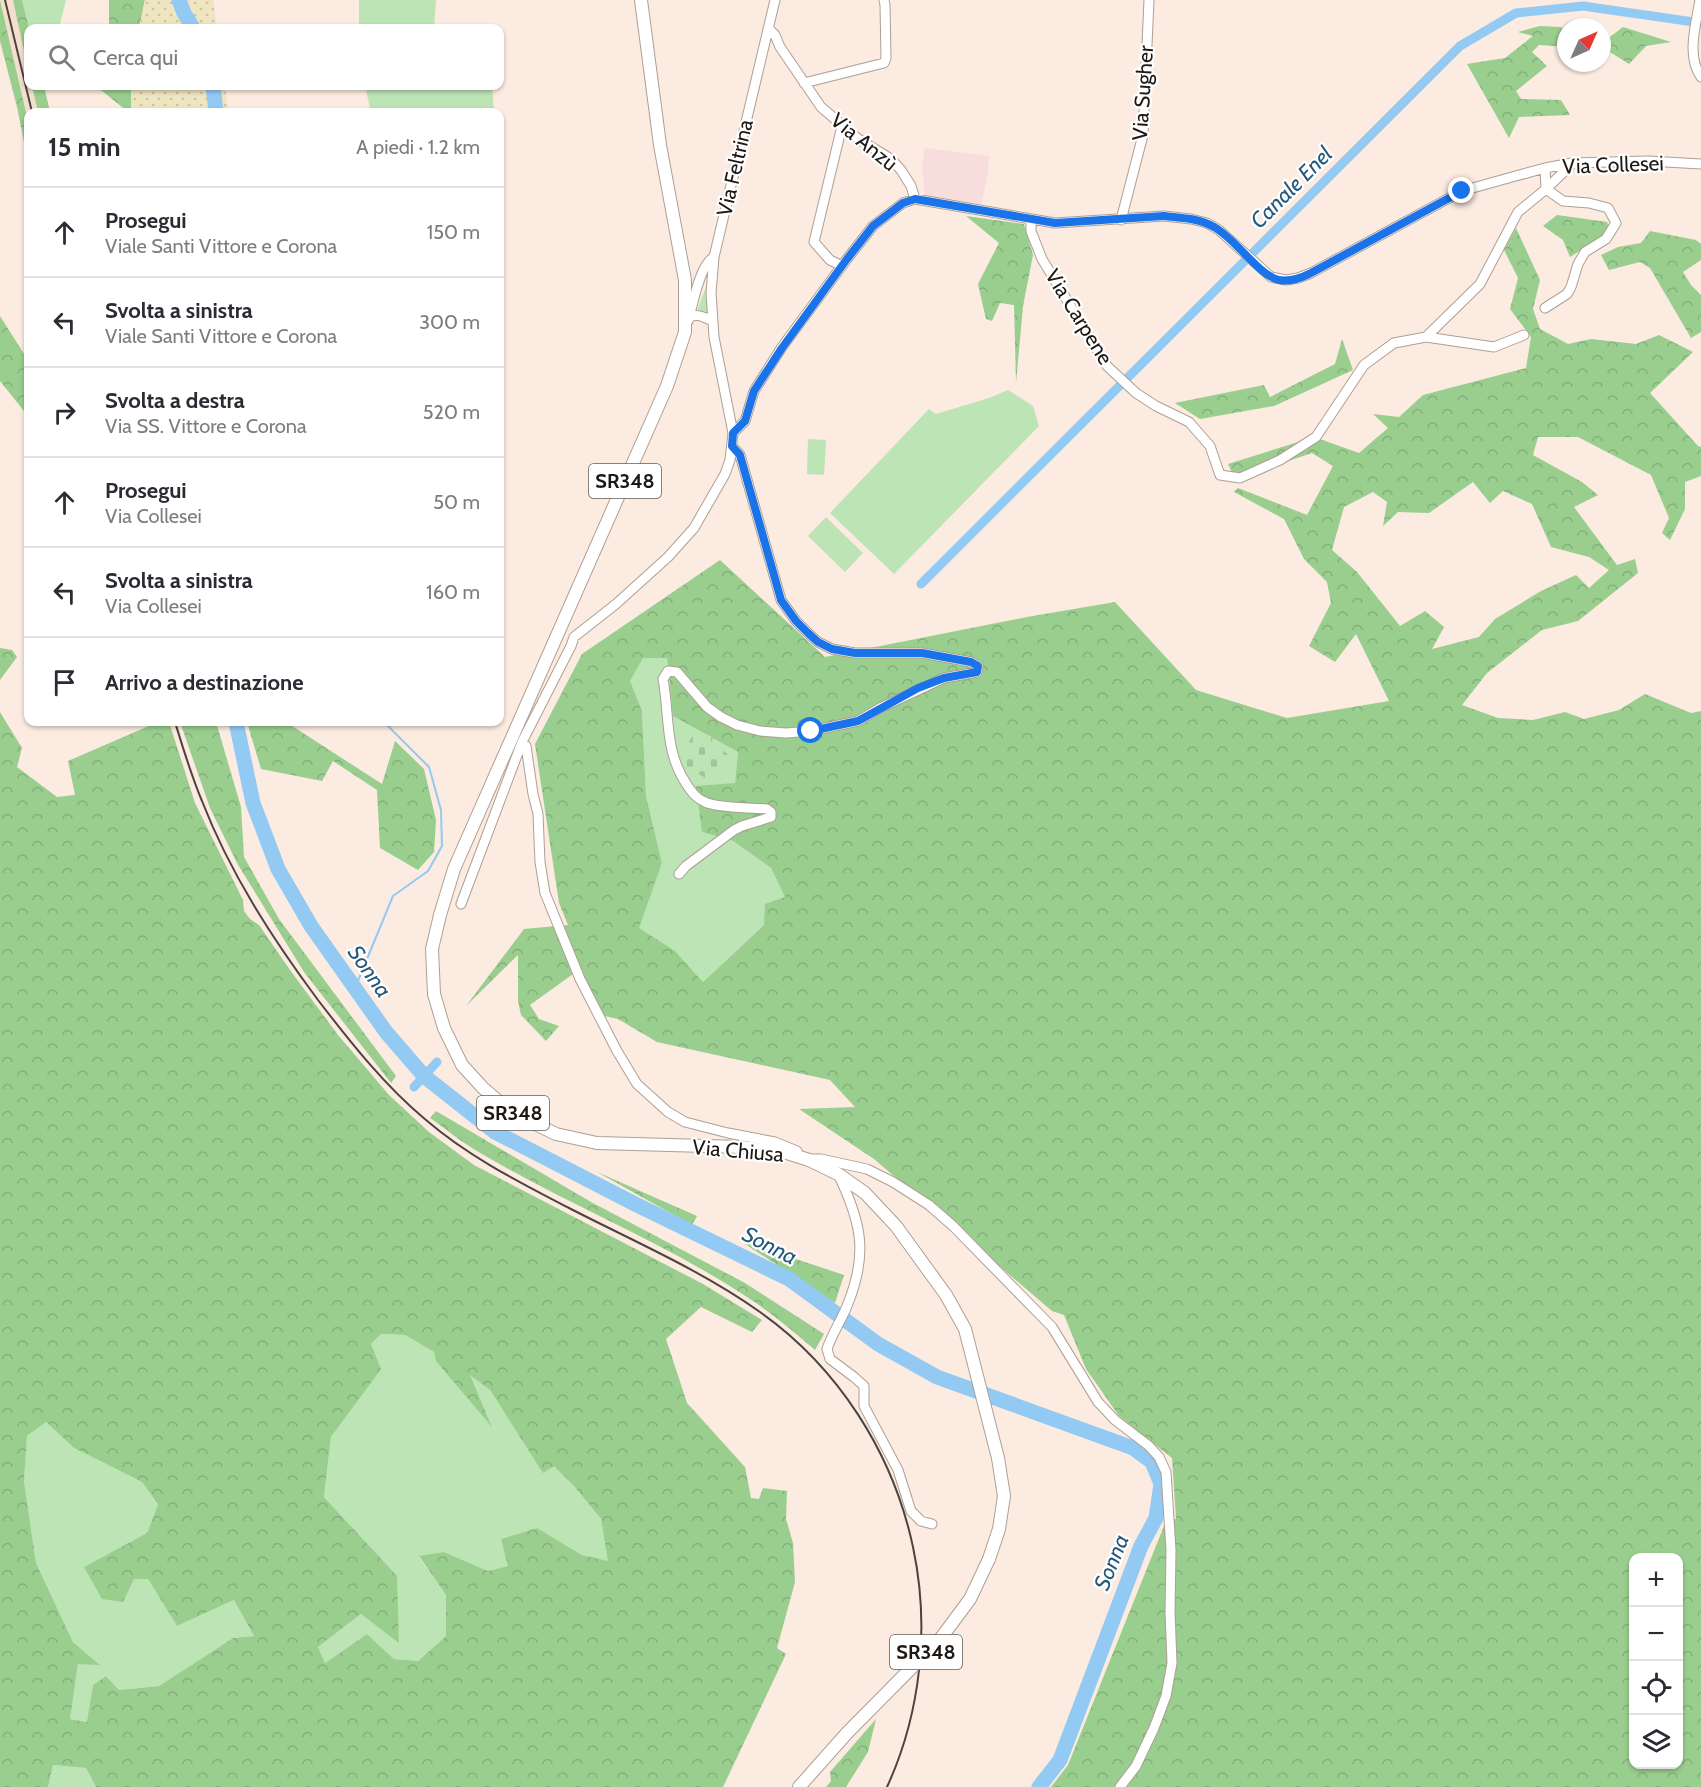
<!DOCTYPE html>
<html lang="it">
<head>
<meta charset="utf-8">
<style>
  :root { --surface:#fff; --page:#f7f7f7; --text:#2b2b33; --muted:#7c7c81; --line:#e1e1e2 }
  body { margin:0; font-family:Cabin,sans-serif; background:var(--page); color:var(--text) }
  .controls { position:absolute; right:18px; bottom:18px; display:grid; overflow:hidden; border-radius:12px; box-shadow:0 2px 4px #0004 }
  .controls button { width:54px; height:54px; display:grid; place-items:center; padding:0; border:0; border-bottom:2px solid var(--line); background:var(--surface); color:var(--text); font:30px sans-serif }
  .compass { position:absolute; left:1557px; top:18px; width:54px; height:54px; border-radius:50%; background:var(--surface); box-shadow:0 2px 4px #0004; rotate:45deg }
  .stop { position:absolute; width:18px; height:18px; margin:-14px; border:4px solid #1a73e8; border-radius:50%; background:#fff }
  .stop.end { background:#1a73e8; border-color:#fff; box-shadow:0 2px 6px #0008 }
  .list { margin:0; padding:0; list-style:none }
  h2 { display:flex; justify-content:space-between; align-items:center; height:78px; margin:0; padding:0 24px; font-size:26px }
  h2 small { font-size:20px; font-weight:400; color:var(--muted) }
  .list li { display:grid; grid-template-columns:39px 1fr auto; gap:18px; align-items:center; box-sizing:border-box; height:90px; padding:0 24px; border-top:2px solid var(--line) }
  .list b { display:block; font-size:22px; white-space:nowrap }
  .list p { margin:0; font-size:20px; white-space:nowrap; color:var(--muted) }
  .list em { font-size:20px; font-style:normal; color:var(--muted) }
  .icon { flex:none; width:33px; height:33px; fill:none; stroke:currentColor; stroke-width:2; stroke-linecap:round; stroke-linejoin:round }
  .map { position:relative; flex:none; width:1701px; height:1787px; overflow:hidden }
  .search { position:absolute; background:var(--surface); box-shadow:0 2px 4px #0004; left:24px; top:24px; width:480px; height:66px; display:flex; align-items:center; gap:15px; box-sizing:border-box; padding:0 21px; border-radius:12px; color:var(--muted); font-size:22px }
  .panel { position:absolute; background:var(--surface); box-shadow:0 2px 4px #0004; left:24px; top:108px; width:480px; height:618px; border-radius:12px }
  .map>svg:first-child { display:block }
  .built { fill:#f4decd }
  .education { fill:#f8dddd }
  .green { fill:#bde4b5 }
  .forest { fill:url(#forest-crowns); fill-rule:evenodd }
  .sand { fill:url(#sand-dots) }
  .cemetery { fill:url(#cemetery-stones) }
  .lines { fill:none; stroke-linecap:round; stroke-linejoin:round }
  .stream { stroke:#92caf4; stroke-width:2 }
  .canal { stroke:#92caf4; stroke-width:9 }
  .river { stroke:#92caf4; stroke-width:15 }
  .minor-casing { stroke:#ae9f94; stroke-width:11 }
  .major-casing { stroke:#ae9f94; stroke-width:14 }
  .minor { stroke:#fff; stroke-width:9 }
  .major { stroke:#fff; stroke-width:12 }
  .rail { stroke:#4c443e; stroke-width:2 }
  .major-bridge-casing { stroke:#ae9f94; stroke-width:14; stroke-linecap:butt }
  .major-bridge { stroke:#fff; stroke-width:12 }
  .route { stroke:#1a73e8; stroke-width:8 }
  .labels { text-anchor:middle; stroke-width:4.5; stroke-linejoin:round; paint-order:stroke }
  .shield { fill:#fff; stroke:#625d5a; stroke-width:1.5 }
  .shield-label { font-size:20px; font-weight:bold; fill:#1e1814 }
  .street-label { font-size:21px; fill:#1e1814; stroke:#fff }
  .water-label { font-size:22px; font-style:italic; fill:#25597c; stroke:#fff }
</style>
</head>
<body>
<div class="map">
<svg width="1701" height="1787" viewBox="0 0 1701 1787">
  <defs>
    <pattern id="forest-crowns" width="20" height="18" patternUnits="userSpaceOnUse" patternTransform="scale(1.5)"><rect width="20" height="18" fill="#99ce8e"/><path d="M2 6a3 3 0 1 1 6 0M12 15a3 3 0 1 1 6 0" fill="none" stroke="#83b07a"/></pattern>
    <pattern id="sand-dots" width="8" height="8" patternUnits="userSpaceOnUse" patternTransform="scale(1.5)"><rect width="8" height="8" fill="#efe5c0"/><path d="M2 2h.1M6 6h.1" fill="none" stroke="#ccc4a4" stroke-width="1.8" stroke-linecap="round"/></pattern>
    <pattern id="cemetery-stones" width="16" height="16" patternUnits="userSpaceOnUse" patternTransform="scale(1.5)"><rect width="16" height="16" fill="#bde4b5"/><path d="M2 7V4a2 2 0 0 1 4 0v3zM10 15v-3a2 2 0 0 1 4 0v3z" fill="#a2c39b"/></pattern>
  </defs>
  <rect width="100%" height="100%" fill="#fbebe0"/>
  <path class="built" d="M0,0H13L28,70V86H32L38,112H28V121Z"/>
  <path class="education" d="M925,148L989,156L988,174L981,206H967L925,198L922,163Z"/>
  <path class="green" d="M22,0H66L59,28H29Z
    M359,0H436L434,28H359Z
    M365,86H492L494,112H371Z
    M707,285L709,314L696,313Z
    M1008,390L1033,406L1039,426L894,574L830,513L929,409L936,414L989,398Z
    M808,439L826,440L824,475L807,474Z
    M826,517L863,553L845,572L808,536Z
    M643,658H667L673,716L738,752L735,783L702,832L733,841L771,868L785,897L764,925L703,982L675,951L638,928L662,863L646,796L642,711L629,681Z
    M381,1334L405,1335L434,1352L491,1424L469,1374L490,1390L543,1472L554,1465L574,1486L601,1519L609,1562L582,1555L537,1528L501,1539L509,1566L488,1571L444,1552L419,1557L446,1595V1636L418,1661L394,1659L367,1634L325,1663L318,1647L361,1614L399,1642L396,1576L324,1497L331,1437L380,1369L371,1344Z
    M46,1422L74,1448L142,1482L158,1506L147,1533L85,1567L134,1578L148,1579L177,1626L234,1600L254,1636L233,1638L159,1686L119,1690L106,1676L93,1685L88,1722L70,1719L78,1664H99L73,1642L36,1563L24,1481L27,1436Z
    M53,1765L86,1768L96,1787H48Z"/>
  <path class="forest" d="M0,0L28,121V162L17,107L0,41Z
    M13,0H22L29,28L28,70Z
    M109,0H145L139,28H109Z
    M1540,26L1561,27L1566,32V54L1558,46L1539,45L1532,52L1547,66L1516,91L1521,99L1561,100L1570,115L1519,117L1509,138L1467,64L1505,58L1533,36L1518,32Z
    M1623,27L1671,42L1646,46L1629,64L1602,47V43Z
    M32,86H44L50,112H38Z
    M96,86H131V112H128Z
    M1557,215L1607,222L1610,232L1570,257L1563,240L1543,226Z
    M966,216L1024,224L1033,255L1023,306L1016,383L1014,305L1000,303L992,321L986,319L978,284L999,243Z
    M1516,228L1540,280L1533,309L1540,329L1568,344L1591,339L1636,344L1659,335L1693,352L1650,393L1698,446L1701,447V476L1685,482V509L1670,540L1662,533L1669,518L1651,475L1578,437H1538L1533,455L1582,482L1598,495L1574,507L1617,565L1635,559L1638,573L1578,621L1542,630L1487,673L1462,705L1498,718L1533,720L1565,712L1584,719L1619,710L1645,694L1691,713L1701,711V1787H1051L1068,1765L1166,1521L1176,1519L1172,1458L1119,1416L1086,1369L1064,1315L1052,1311L874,1159L799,1109L855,1107L830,1080L657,1042L618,1019L604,1016L573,974L530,1005L539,1019L559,1026L546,1041L521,1015L518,1001V955L466,1006L524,929L568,925L559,903L535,744L582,654L720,560L825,657L1027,617L1115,602L1196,690L1287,718L1389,701L1356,634L1335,662L1309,646L1331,603L1327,582L1304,559L1284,519L1234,492L1238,488L1307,515L1333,466L1312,453L1235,479L1228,464L1314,437L1359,453L1388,428L1373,414L1399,417L1423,395L1526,368L1531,337L1510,309L1518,278L1504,250ZM1473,482L1490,503L1503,491L1532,504L1551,547L1589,557L1609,570L1589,588L1576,575L1541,591L1495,619L1479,637L1432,649L1444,627L1425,611L1400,626L1357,572L1332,550L1344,507L1373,492L1387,502L1383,526L1398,512L1429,513ZM643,658H667L673,716L738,752L735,783L696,786L702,832L733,841L771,868L785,897L765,904L764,925L703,982L675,951L639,928L662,863L646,796L642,711L630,681ZM1634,1558H1678V1764H1634Z
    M1650,231L1696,240L1701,244V260L1683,272L1691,285L1701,295V332L1691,338L1650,268L1640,262L1609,270L1601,255L1618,247L1641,243Z
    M0,316L28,360V416L0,381Z
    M1342,339L1353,370L1274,406L1200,419L1175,403L1264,385L1270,397L1335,364Z
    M0,648L12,650L17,657L0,680Z
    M0,712L22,748L17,767L57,797L75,795L68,761L158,722H169L195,803L243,900L244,911L250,919L259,925L290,970L338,1035L389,1095L429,1132L474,1165L703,1284L762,1320L752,1332L701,1307L666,1339L687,1403L745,1467L751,1498L759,1499L763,1488L787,1491L786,1519L793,1543L795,1582L777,1648L786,1654L723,1787H96L86,1768L53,1765L48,1787H0ZM381,1334L405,1335L434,1352L436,1361L492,1427L470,1375L490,1390L543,1473L554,1466L574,1486L601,1519L608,1561L582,1555L537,1528L501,1539L508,1566L488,1571L444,1552L419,1556L446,1595V1636L418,1661L394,1659L367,1634L325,1663L318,1647L361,1614L399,1643L397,1576L324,1497L331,1437L381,1369L371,1344ZM46,1422L74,1448L142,1482L158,1505L147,1533L84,1567L102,1599L123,1602L134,1579H148L177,1626L234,1600L254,1636L233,1638L159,1686L119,1690L106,1676L93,1685L87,1722L70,1719L78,1664L100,1665L73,1642L36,1563L24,1481L27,1436Z
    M180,722H216L241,807L244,857L279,919L396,1076L391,1083L304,972L237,863L210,808Z
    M247,722H286L382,784L395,741L424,769L436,820L434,852L418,870L380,848L377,790L333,761L322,781L261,769Z
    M436,1111L591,1202L745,1283L824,1334L815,1350C794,1332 773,1314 750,1299C666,1243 570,1206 482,1154C464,1144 447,1130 430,1118Z
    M597,1172L697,1216L692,1225Z
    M739,1240L844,1275L835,1303Z
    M876,1719L868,1752L846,1787H826L831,1781L830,1772Z"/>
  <path class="sand" d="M145,0H213L217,28H139Z
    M131,86H225L228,112H131Z"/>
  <path class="cemetery" d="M695,732L705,739L709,735L713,738L711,743L731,756L727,763L732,767L728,772L724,769L719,776L707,779L686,766L683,752Z"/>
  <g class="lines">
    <path class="stream" d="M355,988L393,896L428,871L442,846L441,810L429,767L384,722"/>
    <path class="canal" d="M921,584L1460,46L1516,13L1583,6L1701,23
      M414,1087L437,1062"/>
    <path class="river" d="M179,0L184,13L193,28
      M213,86L216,112
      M236,722L253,803L278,869L311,926L386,1032L424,1076L495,1132L635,1204L789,1279L878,1344L937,1377L1133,1448L1152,1462L1161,1484L1156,1518L1141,1546L1060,1760L1039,1787"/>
    <defs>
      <path id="minor" d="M1700,0C1696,24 1686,56 1701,77
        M768,28L775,35L780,47L821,107L857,138L891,159L901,170L911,186L915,199
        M804,83L884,63L886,58L885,5L884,0
        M1545,168L1546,189L1563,201L1589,203L1608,208L1616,223L1606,239L1585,252L1578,264L1571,287L1567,294L1545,308
        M1031,219V231L1042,259L1107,366L1136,393L1156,406L1189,422L1210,446L1220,475L1240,478L1280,460L1316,437L1364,365L1394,343L1426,337L1480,284L1518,212L1546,189L1572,164
        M1121,220L1143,135L1149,0
        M842,266L830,260L814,242L842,126
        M689,318C696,312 705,318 713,321
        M688,321C693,305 699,266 714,257
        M1426,337L1494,347L1524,335
        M733,433L745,421L754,391L782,347L847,259L873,226L903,203L915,199L1055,223L1164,216L1191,219L1207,223L1219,230L1271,277L1286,280L1298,278L1311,273L1462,191L1512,177L1545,168L1572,163L1648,161L1701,164
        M522,742L526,746L533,794L538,814L540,862L545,893L580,979L617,1051L637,1084L668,1112L685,1122L728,1133L775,1142L797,1151
        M679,874L686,866L734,830L742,826L771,817V812L767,809C747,807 727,809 707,803C697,799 693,794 687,785C664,751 670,717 663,679L668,671L677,672L707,707L721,717L737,725L760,731L786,733L811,731L858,721L882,707L944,678L977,672L978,666L971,662L922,653H855L832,649L818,642L808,633L796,621L781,600L740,455L732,446
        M461,904L522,742L571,646L574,637L616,604L668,557L694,528L725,474L730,460L733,433L714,337L711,293L714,257L775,0
        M808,1159H821L867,1169L893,1182L929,1205L953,1226L1052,1327L1098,1402L1115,1420L1149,1446L1159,1457L1166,1472L1171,1550L1170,1612L1172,1663L1166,1696L1154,1728L1136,1766L1120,1787
        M839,1176C862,1224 868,1255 847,1306C841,1321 832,1334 827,1349L830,1359L854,1377L864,1386V1406L898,1470L911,1511L921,1521L932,1524"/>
      <path id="major" d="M641,0L660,145L685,280V332L667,386L454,869L440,915L432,949L434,994L444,1028L462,1065L483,1088L511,1112L556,1134L597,1143L742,1147L787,1153L809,1160L838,1174L865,1193L896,1226L946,1295L965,1329L998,1458L1004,1496L999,1529L989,1559
        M799,1787L847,1733"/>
    </defs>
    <use href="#minor" class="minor-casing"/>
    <use href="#major" class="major-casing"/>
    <use href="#minor" class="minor"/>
    <use href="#major" class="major"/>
    <path class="rail" d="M5,0L32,112
      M175,722C183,748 191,775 202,801C230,873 272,938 318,1000C351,1043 385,1086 426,1120C469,1157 519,1182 569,1208C633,1241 701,1270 760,1312C838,1367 893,1453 913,1547C930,1627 921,1713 887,1787"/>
    <defs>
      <path id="major-bridge" d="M847,1733L941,1638L970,1599L989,1559"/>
    </defs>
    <use href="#major-bridge" class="major-bridge-casing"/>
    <use href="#major-bridge" class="major-bridge"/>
  </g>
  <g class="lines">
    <path class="route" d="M811,731L858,721L918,688L944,678L977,672L978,666L971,662L922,653H855L832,649L818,642L808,633L796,621L781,600L740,455L732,446L733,433L745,421L754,391L782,348L847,259L873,226L903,203L915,199L1055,223L1164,216C1181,218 1199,218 1214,227C1235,238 1259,276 1279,280C1291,282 1301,278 1311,273L1462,191"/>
  </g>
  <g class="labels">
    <g class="shield">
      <rect x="589" y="464" width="72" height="34" rx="4.5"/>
      <rect x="477" y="1096" width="72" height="34" rx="4.5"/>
      <rect x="890" y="1635" width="72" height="34" rx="4.5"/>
    </g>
    <g class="shield-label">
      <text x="625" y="488">SR348</text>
      <text x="513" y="1120">SR348</text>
      <text x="926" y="1659">SR348</text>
    </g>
    <g class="street-label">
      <text transform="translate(1143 93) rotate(-86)" y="7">Via Sugher</text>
      <text transform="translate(864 142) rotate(39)" y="7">Via Anzù</text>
      <text transform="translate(1613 165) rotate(-2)" y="7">Via Collesei</text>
      <text transform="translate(735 168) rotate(-77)" y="7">Via Feltrina</text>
      <text transform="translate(1079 317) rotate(58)" y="7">Via Carpene</text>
      <text transform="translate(738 1151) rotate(5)" y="7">Via Chiusa</text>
    </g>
    <g class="water-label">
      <text transform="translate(1291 187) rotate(-45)" y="8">Canale Enel</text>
      <text transform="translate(370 971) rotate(55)" y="8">Sonna</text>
      <text transform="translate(770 1245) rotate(27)" y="8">Sonna</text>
      <text transform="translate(1111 1562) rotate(-68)" y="8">Sonna</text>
    </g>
  </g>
</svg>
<div class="controls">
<button>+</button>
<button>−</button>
<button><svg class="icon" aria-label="locate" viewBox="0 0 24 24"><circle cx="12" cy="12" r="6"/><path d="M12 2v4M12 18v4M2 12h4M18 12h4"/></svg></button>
<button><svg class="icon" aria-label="layers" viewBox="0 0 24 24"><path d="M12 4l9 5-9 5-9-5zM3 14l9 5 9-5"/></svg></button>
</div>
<svg class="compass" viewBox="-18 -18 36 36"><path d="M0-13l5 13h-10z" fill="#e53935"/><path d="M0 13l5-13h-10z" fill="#7c7c81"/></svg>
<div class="stop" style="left:811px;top:731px"></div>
<div class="stop end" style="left:1462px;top:191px"></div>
<div class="search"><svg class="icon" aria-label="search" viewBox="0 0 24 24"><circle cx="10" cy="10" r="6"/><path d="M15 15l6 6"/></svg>Cerca qui</div>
<section class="panel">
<h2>15 min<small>A piedi · 1.2 km</small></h2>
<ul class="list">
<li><svg class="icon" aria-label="ahead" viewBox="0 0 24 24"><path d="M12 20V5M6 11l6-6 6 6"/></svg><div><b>Prosegui</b><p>Viale Santi Vittore e Corona</p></div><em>150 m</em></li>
<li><svg class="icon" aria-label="left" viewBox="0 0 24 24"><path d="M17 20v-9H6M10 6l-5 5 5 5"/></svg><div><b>Svolta a sinistra</b><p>Viale Santi Vittore e Corona</p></div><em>300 m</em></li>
<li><svg class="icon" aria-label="right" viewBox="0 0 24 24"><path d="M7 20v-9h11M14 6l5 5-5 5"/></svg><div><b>Svolta a destra</b><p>Via SS. Vittore e Corona</p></div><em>520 m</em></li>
<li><svg class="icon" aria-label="ahead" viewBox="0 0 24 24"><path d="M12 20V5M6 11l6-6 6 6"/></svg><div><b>Prosegui</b><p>Via Collesei</p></div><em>50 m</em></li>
<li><svg class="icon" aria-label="left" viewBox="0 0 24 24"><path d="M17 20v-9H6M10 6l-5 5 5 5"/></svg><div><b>Svolta a sinistra</b><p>Via Collesei</p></div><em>160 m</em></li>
<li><svg class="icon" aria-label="arrive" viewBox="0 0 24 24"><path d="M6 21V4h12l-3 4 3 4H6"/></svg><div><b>Arrivo a destinazione</b></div></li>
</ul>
</section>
</div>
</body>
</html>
